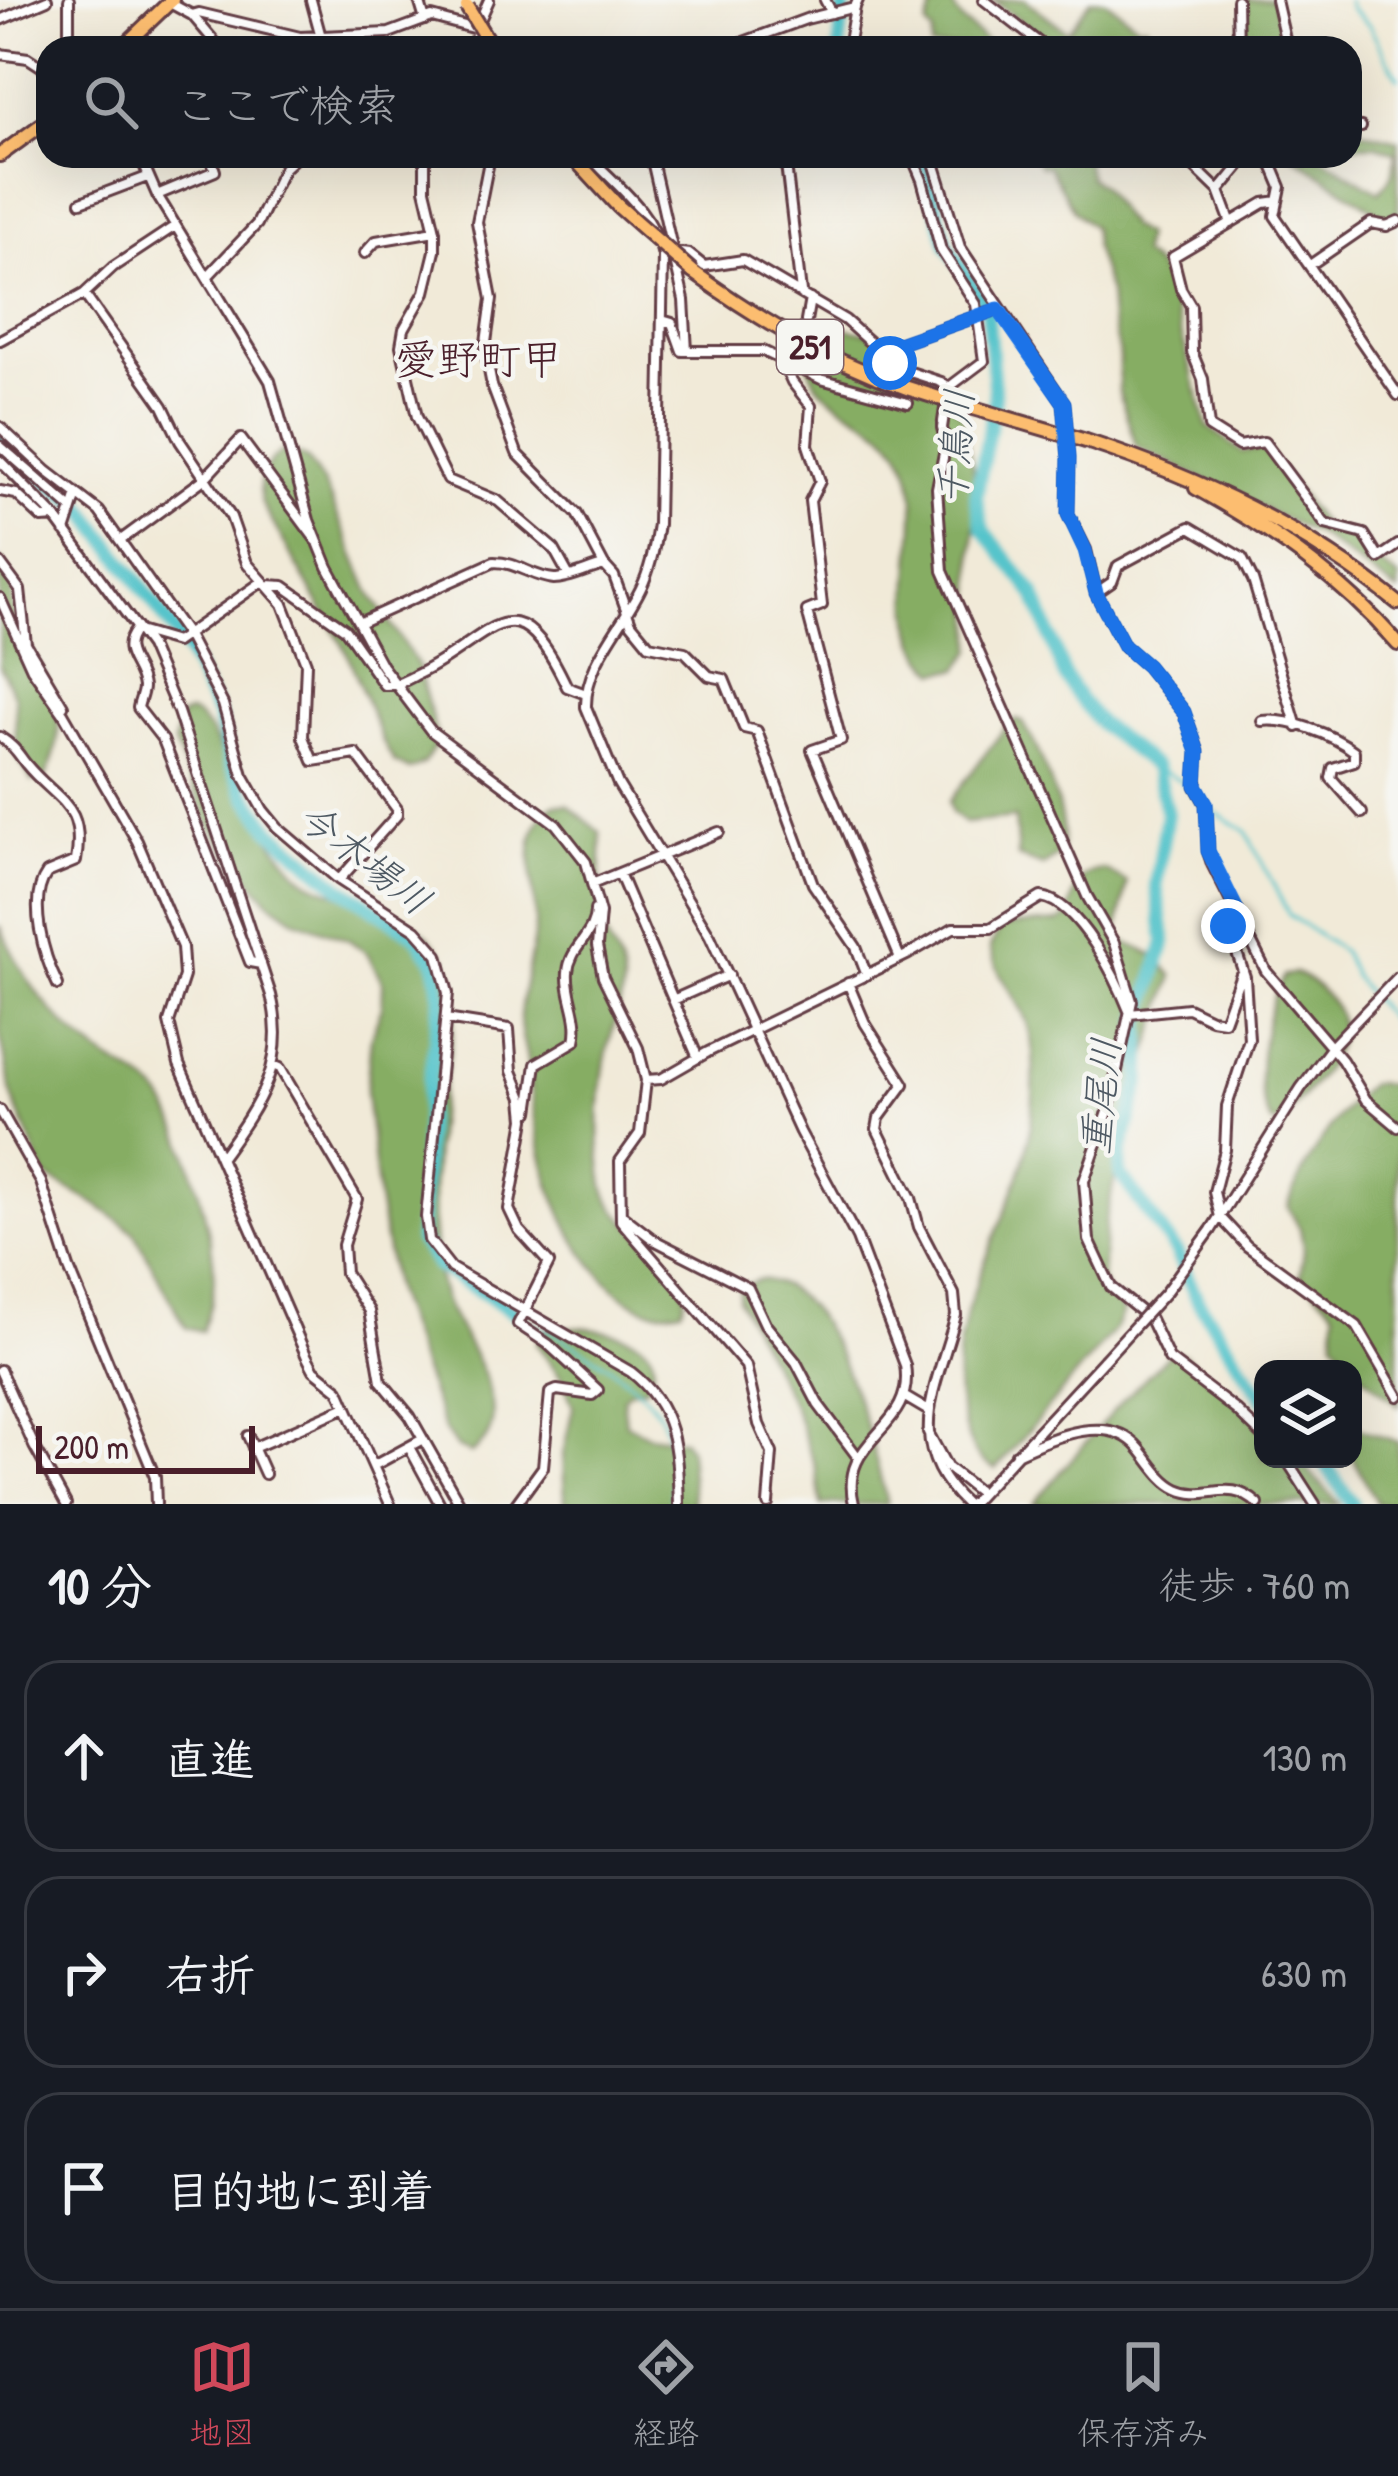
<!DOCTYPE html>
<html lang="ja">
<head>
<meta charset="utf-8">
<style>
  :root { --surface:#171b24; --page:#20242c; --text:#f1f3f6; --muted:#9ea1a6; --line:#363941; --accent:#d1495b }
  body { margin:0; font-family:"Patrick Hand","Klee One",sans-serif; background:var(--page); color:var(--text) }
  .controls { position:absolute; right:36px; bottom:36px; display:grid; overflow:hidden; border-radius:24px; box-shadow:0 12px 48px #0002 }
  .controls button { width:108px; height:108px; display:grid; place-items:center; padding:0; border:0; border-bottom:3px solid var(--line); background:var(--surface); color:var(--text); font:60px sans-serif }
  .scale { position:absolute; left:36px; bottom:30px; width:219px; box-sizing:border-box; padding-left:12px; border:6px solid #4a1f2b; border-top:0; font-size:33px; line-height:42px; white-space:nowrap; color:#4a1f2b; -webkit-text-stroke:9px #f6f6f2; paint-order:stroke }
  .stop { position:absolute; width:36px; height:36px; margin:-27px; border:9px solid #1a73e8; border-radius:50%; background:#fff }
  .stop.end { background:#1a73e8; border-color:#fff; box-shadow:0 3px 12px #0008 }
  .list { margin:0; padding:0; list-style:none }
  h2 { display:flex; justify-content:space-between; align-items:center; height:156px; margin:0; padding:0 48px; font-size:51px }
  h2 small { font-size:39px; font-weight:400; color:var(--muted) }
  .list li { display:grid; grid-template-columns:78px 1fr auto; gap:36px; align-items:center; box-sizing:border-box; height:192px; margin:0 24px 24px; padding:0 24px; border:3px solid var(--line); border-radius:36px }
  .list b { display:block; font-size:45px; white-space:nowrap }
  .list em { font-size:39px; font-style:normal; color:var(--muted) }
  .icon { flex:none; width:66px; height:66px; fill:none; stroke:currentColor; stroke-width:2; stroke-linecap:round; stroke-linejoin:round }
  .map { position:relative; flex:none; width:1398px; height:1504px; overflow:hidden }
  .search { position:absolute; background:var(--surface); box-shadow:0 12px 48px #0002; left:36px; right:36px; top:36px; height:132px; display:flex; align-items:center; gap:30px; box-sizing:border-box; padding:0 42px; border-radius:36px; color:var(--muted); font-size:45px }
  .sheet { height:804px; background:var(--surface) }
  nav { display:flex; justify-content:space-around; align-items:center; box-sizing:border-box; height:168px; border-top:3px solid var(--line); background:var(--surface); font-size:33px; color:var(--muted) }
  nav a { display:grid; justify-items:center; gap:6px }
  nav .on { color:var(--accent) }
  .map>svg:first-child { display:block }
  .forest { fill:#86ad63; stroke:#686647; stroke-width:3 }
  .lines { fill:none; stroke-linecap:round; stroke-linejoin:round }
  .stream { stroke:#56c4cb; stroke-width:3 }
  .river { stroke:#56c4cb; stroke-width:14 }
  .minor-tunnel { stroke:#d0c1b5; stroke-width:8; stroke-dasharray:8 4; stroke-linecap:butt }
  .minor-casing { stroke:#633d45; stroke-width:14 }
  .highway-casing { stroke:#633d45; stroke-width:18 }
  .minor { stroke:#fff; stroke-width:8 }
  .highway { stroke:#fcbd6f; stroke-width:12 }
  .minor-bridge-casing { stroke:#633d45; stroke-width:14; stroke-linecap:butt }
  .highway-bridge-casing { stroke:#633d45; stroke-width:18; stroke-linecap:butt }
  .minor-bridge { stroke:#fff; stroke-width:8 }
  .highway-bridge { stroke:#fcbd6f; stroke-width:12 }
  .route { stroke:#1a73e8; stroke-width:15 }
  .labels { text-anchor:middle; stroke-width:9; stroke-linejoin:round; paint-order:stroke }
  .shield { fill:#f6f6f2; stroke:#7e6067; stroke-width:3 }
  .shield-label { font-size:33px; font-weight:bold; fill:#4a1f2b }
  .water-label { font-size:39px; font-style:italic; fill:#4e5963; stroke:#f6f6f2 }
  .quarter-label { font-size:42px; fill:#4a1f2b; stroke:#f6f6f2 }
</style>
</head>
<body>
<div class="map">
<svg width="1398" height="1504" viewBox="0 0 1398 1504">
  <rect width="100%" height="100%" fill="#f6f6f2"/>
  <filter id="ink" filterUnits="userSpaceOnUse"><feTurbulence type="fractalNoise" baseFrequency=".00833" numOctaves="2"/><feDisplacementMap in="SourceGraphic" scale="24" xChannelSelector="R" yChannelSelector="G"/><feConvolveMatrix kernelMatrix="1 2 1 2 8 2 1 2 1" color-interpolation-filters="sRGB"/></filter>
  <filter id="wash" filterUnits="userSpaceOnUse"><feTurbulence type="fractalNoise" baseFrequency=".004" numOctaves="4" result="noise"/><feDisplacementMap in="SourceGraphic" scale="48" xChannelSelector="R" yChannelSelector="G"/><feGaussianBlur stdDeviation="2.7" result="paint"/><feColorMatrix in="noise" values="0 0 0 0 0 0 0 0 0 0 0 0 0 0 0 0 0 1.4 0 .05"/><feComposite in="paint" operator="in"/></filter>
  <g filter="url(#wash)">
    <rect width="100%" height="100%" fill="#f1ead8"/>
    <path class="forest" d="M925,0H949L962,21L994,48H931L933,33L927,26L932,9Z
      M992,0H1026L1068,32L1091,0H1105L1139,26L1146,25L1161,48H1060Z
      M1244,0H1273L1286,48H1243Z
      M1361,131L1398,140V216L1388,219L1293,156H1320L1379,192L1392,175L1396,153L1377,145H1350V137Z
      M1035,156L1085,158L1090,178L1101,186L1130,227L1144,235L1141,254L1157,267L1168,287L1207,426L1242,452L1265,449L1327,530L1360,539L1379,563L1398,578V592L1321,537L1136,446L1119,392V353L1111,321L1109,293L1094,247L1093,228L1075,212L1048,166H1040Z
      M838,327L883,336L906,350L962,415L978,495L973,553V650L959,669L937,672C882,622 930,531 908,468C887,406 806,415 806,348L817,336Z
      M290,451L307,459L324,484L371,594L418,666L438,741L424,763L410,770L394,762L382,740L347,653L262,504C257,480 262,469 280,452Z
      M0,560C17,584 8,614 20,641C26,652 37,660 43,671C61,710 65,739 45,778L32,781L16,753L15,697L0,666Z
      M188,713L196,715L210,731C229,766 278,865 310,882C355,906 414,907 443,955C469,996 442,1079 437,1125C432,1170 432,1217 436,1262C438,1278 443,1300 451,1314C470,1350 522,1420 471,1453L457,1448L444,1429L394,1291L378,1199L366,1093L371,1037L382,1007L383,983L367,953L349,940L296,920L269,901L236,863L210,827L174,744L180,716Z
      M1016,720L1023,722C1037,746 1075,828 1059,854C1058,855 1044,866 1043,866L1018,857L1015,818L965,823L952,813L949,802L1008,724Z
      M555,804L568,805L600,832C605,865 593,903 605,933C612,952 624,963 623,984C622,1008 610,1032 606,1056C598,1098 597,1143 604,1185C610,1229 707,1266 681,1309C654,1316 634,1307 614,1288C549,1227 537,1146 527,1061C525,1046 519,1030 520,1016C522,985 533,956 535,925C537,886 515,829 555,804Z
      M1104,870L1127,882L1116,938L1156,956L1173,976L1129,1110L1106,1220L1102,1279L1107,1293L1123,1312L1116,1328L996,1469C979,1462 973,1451 967,1435C933,1342 994,1254 1021,1169C1029,1145 1032,1120 1033,1095C1034,1069 1035,1037 1023,1013C1012,990 995,972 990,947L1002,926L1059,922L1068,917C1074,892 1075,872 1104,870Z
      M0,925C22,981 59,1027 109,1060C126,1071 150,1081 162,1098C185,1131 214,1236 214,1276C214,1294 209,1314 202,1331L186,1328L134,1232L97,1205L45,1176L12,1096L0,1033Z
      M1294,973C1310,978 1322,990 1332,1003C1362,1042 1306,1090 1283,1120L1273,1124C1248,1093 1264,1008 1284,976Z
      M1377,1083L1398,1088V1405L1357,1370L1334,1340L1335,1311L1300,1275L1304,1251L1300,1229L1288,1207C1301,1165 1335,1114 1369,1084Z
      M760,1279C836,1286 872,1442 887,1504H821L816,1469L793,1405L738,1299L740,1287Z
      M583,1327C615,1332 674,1339 646,1387L629,1391L623,1398L626,1423L648,1435L683,1440L689,1449L693,1504H565L563,1454L573,1407L563,1380L536,1343L548,1328Z
      M1171,1352L1185,1355L1263,1426V1459H1298L1339,1504H1033L1120,1403Z
      M1353,1426L1398,1442V1504H1377L1353,1458Z"/>
    <g class="lines">
      <path class="stream" d="M1347,0L1350,9L1369,25L1398,78
        M1156,768L1181,781L1202,806
        M1211,810L1246,831L1289,915L1343,952L1354,977L1398,1030
        M522,1317C562,1336 646,1381 663,1421C674,1446 671,1477 672,1504"/>
      <path class="river" d="M839,48L845,0
        M923,156L947,245L987,307L995,399L976,497L983,529L1035,595L1065,677L1079,698L1099,723L1156,768L1167,814L1156,885L1165,941L1141,1022V1079L1121,1153L1120,1174L1176,1251L1198,1301L1263,1398
        M0,438L49,483L82,506L183,643L219,717L230,763L245,794L272,831L340,887L415,935L435,961L441,998L427,1098L420,1240L438,1266L519,1315
        M1322,1459L1352,1504"/>
    </g>
  </g>
  <g filter="url(#ink)">
    <g class="lines">
      <path class="minor-tunnel" d="M787,353L806,321"/>
      <defs>
        <path id="minor" d="M311,0L324,48
          M419,0L425,20
          M825,0L832,13
          M984,0L1046,48
          M1237,0L1238,48
          M1276,0L1287,48
          M168,2L192,15L220,48
          M192,15L199,13L300,37L389,33L432,17L476,29
          M0,20L47,0
          M69,48V0
          M475,48L476,29L489,0
          M727,48L806,19L855,7L858,0
          M848,48L855,7
          M0,54L28,58L48,71
          M1350,126L1361,127
          M140,156L157,195L270,381L309,520L328,567L382,666L431,731L556,824L586,862L600,913L597,946L603,977L638,1048L646,1080L640,1133L620,1161L621,1221L746,1366L759,1424L772,1453L768,1504
          M425,156V189L435,231V251L425,292L404,329L401,346L417,417L448,480L498,501L554,549L569,576
          M490,156L477,222L492,299L485,350L492,386L517,453L577,514L604,565L614,576L631,623L649,645L685,652L709,676L724,679L744,728L757,731L813,884L856,947L866,973
          M588,156C617,185 655,214 663,256L658,524C655,546 651,568 641,588C623,626 585,663 586,707L618,784L710,936L800,1132L857,1238L905,1365C916,1432 837,1436 854,1504
          M609,156H627
          M651,156L684,300L687,351
          M785,156L801,292
          M912,156L922,180L941,250L976,304L984,361L948,388
          M932,156L960,247L1064,403L1069,458L1068,514L1086,550L1096,593L1124,646L1147,666L1184,712L1198,751L1196,786L1206,804L1208,851L1212,864L1266,971L1342,1060L1366,1100L1398,1127
          M1183,156L1219,191L1231,223
          M1268,156L1281,187L1275,216L1398,395
          M1219,191L1248,156
          M157,195L215,171L210,156
          M1278,201L1264,203L1173,257L1181,289L1191,306L1192,352L1203,379L1209,427L1239,446L1264,442L1325,524L1364,534L1379,558L1398,545
          M81,202L147,177
          M673,252L689,254L704,266L743,260L845,320L898,368L941,382L948,388L942,428L946,443L937,488L943,571L1087,896L1114,943L1132,1001L1108,1112L1084,1181L1089,1240L1111,1287L1150,1319L1169,1359L1236,1410L1263,1436
          M365,253L376,241L435,231
          M1310,265L1371,223L1387,226L1398,221
          M207,277L257,224L284,168L297,156
          M84,294L163,406L180,441L231,517L247,563L283,604L306,663L303,737L313,761L356,754L397,809V815L339,880
          M662,320L672,323L682,351H763L821,379L908,403
          M806,321L810,299
          M0,340L84,294L113,267L175,226
          M878,351L998,309
          M787,353L783,362L792,382L811,406L808,445L820,481L810,501L822,605L807,611L841,740L812,750L900,958
          M0,427L47,471L99,511L187,635L223,704L243,775L263,810L277,827L339,880L416,930L438,955L448,993L426,1217L429,1240L451,1268L631,1372C676,1407 677,1450 679,1504
          M0,446L70,507
          M0,461L55,517L150,646L178,712L271,995C288,1063 260,1103 222,1156
          M0,491L16,494L42,518L55,517
          M65,531L77,494
          M121,540L204,479L241,439L316,540
          M0,563L20,590L26,644L63,706
          M267,585L284,586L345,629L384,685C397,686 406,680 418,674C494,638 514,573 567,687L586,694
          M1096,593L1112,582L1118,566L1190,527L1242,558L1253,580L1297,727
          M0,598L32,669L63,713L137,841L182,947L184,976L169,1022L179,1064L306,1355L314,1370L339,1390L390,1504
          M361,622L494,562C517,562 532,577 554,579C569,579 588,569 604,565
          M1262,721C1289,718 1332,734 1354,751V761L1333,768L1331,778L1362,813
          M0,737C14,746 17,752 26,764C57,802 86,803 76,861L47,873C27,900 44,957 58,985
          M619,873L698,1058
          M592,884L719,832
          M1237,910L1228,925L1245,977L1249,1039L1227,1106L1225,1150L1214,1192L1220,1217L1247,1246L1357,1326L1398,1396
          M261,964L250,962L163,740L138,708C139,701 143,694 143,687C141,664 117,653 135,630L176,642L263,581
          M848,983L865,1023L904,1084L879,1118L877,1129L911,1198L919,1227L954,1294L956,1315C937,1387 901,1444 966,1504
          M673,1000L729,975
          M1130,1014L1188,1008L1211,1019L1224,1021L1241,974
          M446,1019L509,1029L512,1071L523,1098L525,1119L509,1209L519,1230L549,1263L518,1324L548,1344L598,1390L592,1395L557,1390L550,1393L543,1467L516,1504
          M273,1065L280,1068L357,1199L343,1245L345,1273L369,1311L381,1381L410,1416L460,1504
          M646,1080L661,1079L708,1052L907,955L953,928H991L1041,897C1079,902 1117,980 1130,1013
          M0,1110L41,1182L69,1268L155,1477L156,1504
          M529,1112L536,1064L575,1041C581,1017 566,996 568,972C570,946 596,935 595,910
          M623,1216L654,1240L748,1288L765,1324L796,1362L818,1404L857,1456
          M1211,1230L1301,1088L1334,1044L1398,977
          M0,1370L34,1446L66,1504
          M905,1397L927,1410
          M928,1432L947,1467L980,1493
          M248,1436L265,1474
          M409,1447L440,1504
          M253,1448L346,1407
          M1016,1454C1050,1439 1108,1411 1139,1448C1151,1462 1161,1481 1178,1489C1208,1503 1227,1476 1258,1504
          M1286,1459L1315,1504
          M373,1466L423,1439
          M971,1504L1104,1360"/>
        <path id="highway" d="M122,48L172,0
          M0,155L48,120
          M693,272C769,327 848,372 939,398
          M1086,441C1199,478 1304,527 1398,603
          M1196,488C1273,531 1340,577 1398,644"/>
      </defs>
      <use href="#minor" class="minor-casing"/>
      <use href="#highway" class="highway-casing"/>
      <use href="#minor" class="minor"/>
      <use href="#highway" class="highway"/>
      <defs>
        <path id="minor-bridge" d="M1104,1360L1165,1293L1211,1230"/>
        <path id="highway-bridge" d="M467,7L492,48
          M572,156L618,206L693,272
          M939,398L1086,441"/>
      </defs>
      <use href="#minor-bridge" class="minor-bridge-casing"/>
      <use href="#highway-bridge" class="highway-bridge-casing"/>
      <use href="#minor-bridge" class="minor-bridge"/>
      <use href="#highway-bridge" class="highway-bridge"/>
    </g>
  </g>
  <g class="lines" filter="url(#ink)">
    <path class="route" d="M890,363L878,351L998,309L1064,403L1069,458L1068,514L1085,550L1096,593L1124,646L1147,666L1184,712L1198,752L1196,785L1206,803L1208,851L1237,910L1228,926"/>
  </g>
  <g class="labels">
    <rect class="shield" x="777" y="320" width="66" height="54" rx="9"/>
    <g class="shield-label">
      <text x="810" y="359">251</text>
    </g>
    <g class="water-label">
      <text transform="translate(955 447) rotate(-86)" y="14">千鳥川</text>
      <text transform="translate(365 858) rotate(38)" y="14">今木場川</text>
      <text transform="translate(1100 1096) rotate(-84)" y="14">重尾川</text>
    </g>
    <g class="quarter-label">
      <text x="479" y="374">愛野町甲</text>
    </g>
  </g>
</svg>
<div class="controls">
<button><svg class="icon" aria-label="layers" viewBox="0 0 24 24"><path d="M12 4l9 5-9 5-9-5zM3 14l9 5 9-5"/></svg></button>
</div>
<div class="scale">200 m</div>
<div class="stop" style="left:890px;top:363px"></div>
<div class="stop end" style="left:1228px;top:926px"></div>
<div class="search"><svg class="icon" aria-label="search" viewBox="0 0 24 24"><circle cx="10" cy="10" r="6"/><path d="M15 15l6 6"/></svg>ここで検索</div>
</div>
<section class="sheet">
<h2>10 分<small>徒歩 · 760 m</small></h2>
<ul class="list">
<li><svg class="icon" aria-label="ahead" viewBox="0 0 24 24"><path d="M12 20V5M6 11l6-6 6 6"/></svg><div><b>直進</b></div><em>130 m</em></li>
<li><svg class="icon" aria-label="right" viewBox="0 0 24 24"><path d="M7 20v-9h11M14 6l5 5-5 5"/></svg><div><b>右折</b></div><em>630 m</em></li>
<li><svg class="icon" aria-label="arrive" viewBox="0 0 24 24"><path d="M6 21V4h12l-3 4 3 4H6"/></svg><div><b>目的地に到着</b></div></li>
</ul>
</section>
<nav>
<a class="on"><svg class="icon" aria-label="map" viewBox="0 0 24 24"><path d="M3 6l6-2 6 2 6-2v14l-6 2-6-2-6 2zM9 4v14M15 6v14"/></svg>地図</a>
<a><svg class="icon" aria-label="directions" viewBox="0 0 24 24"><path d="M12 3l9 9-9 9-9-9zM9 14v-3h6M13 9l2 2-2 2"/></svg>経路</a>
<a><svg class="icon" aria-label="saved" viewBox="0 0 24 24"><path d="M7 4h10v16l-5-4-5 4z"/></svg>保存済み</a>
</nav>
</body>
</html>
